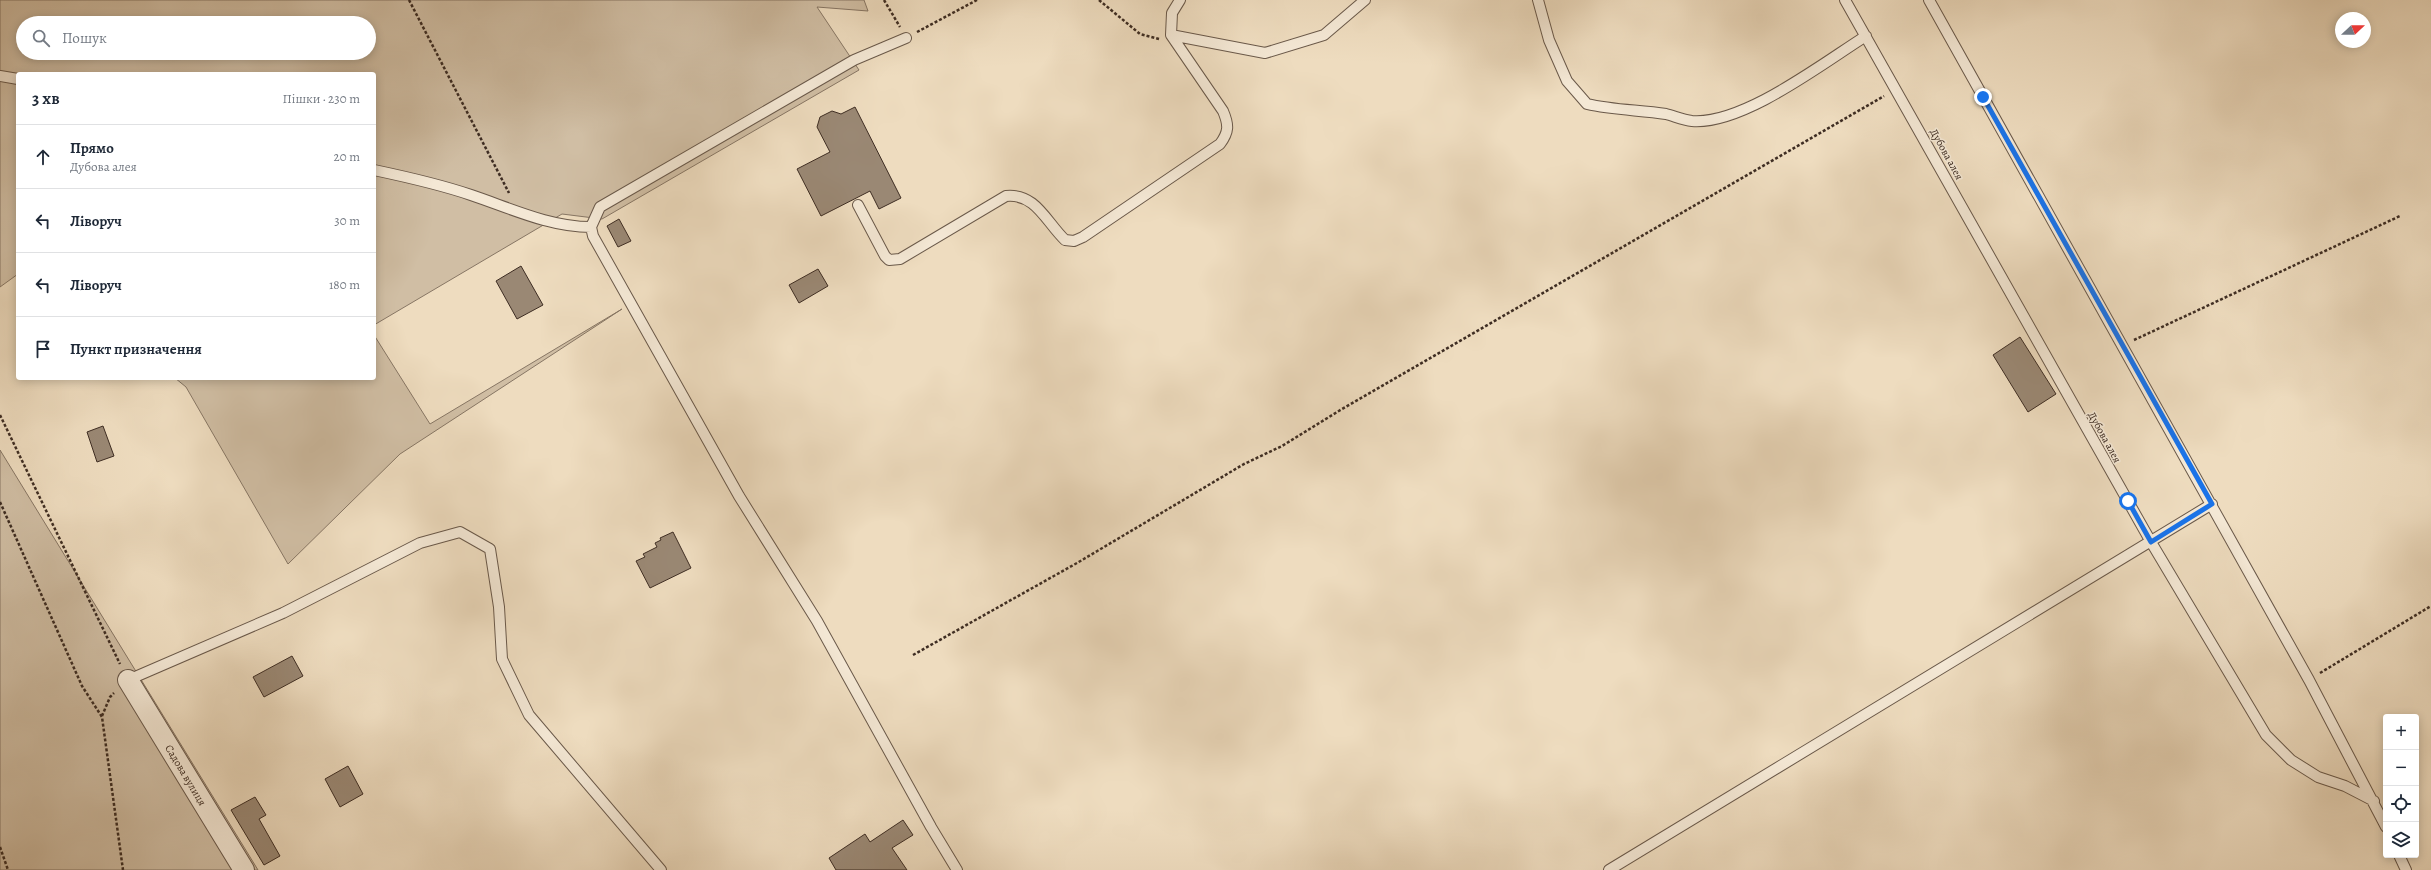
<!DOCTYPE html>
<html lang="uk">
<head>
<meta charset="utf-8">
<style>
  :root { --surface:#fff; --page:#f2f2f3; --text:#1f2937; --muted:#747a83; --line:#e0e1e3 }
  body { margin:0; font-family:Alegreya,serif; background:var(--page); color:var(--text) }
  .controls { position:absolute; right:12px; bottom:12px; display:grid; overflow:hidden; border-radius:4px; box-shadow:0 2px 10px #0003 }
  .controls button { width:36px; height:36px; display:grid; place-items:center; padding:0; border:0; border-bottom:1px solid var(--line); background:var(--surface); color:var(--text); font:20px sans-serif }
  .compass { position:absolute; left:2335px; top:12px; width:36px; height:36px; border-radius:50%; background:var(--surface); box-shadow:0 2px 10px #0003; rotate:68deg }
  .stop { position:absolute; width:12px; height:12px; margin:-9px; border:3px solid #1a73e8; border-radius:50%; background:#fff }
  .stop.end { background:#1a73e8; border-color:#fff; box-shadow:0 1px 4px #0008 }
  .list { margin:0; padding:0; list-style:none }
  h2 { display:flex; justify-content:space-between; align-items:center; height:52px; margin:0; padding:0 16px; font-size:17px }
  h2 small { font-size:13px; font-weight:400; color:var(--muted) }
  .list li { display:grid; grid-template-columns:26px 1fr auto; gap:12px; align-items:center; box-sizing:border-box; height:64px; padding:0 16px; border-top:1px solid var(--line) }
  .list b { display:block; font-size:15px; white-space:nowrap }
  .list p { margin:0; font-size:13px; white-space:nowrap; color:var(--muted) }
  .list em { font-size:13px; font-style:normal; color:var(--muted) }
  .icon { flex:none; width:22px; height:22px; fill:none; stroke:currentColor; stroke-width:2; stroke-linecap:round; stroke-linejoin:round }
  .map { position:relative; flex:none; width:2431px; height:870px; overflow:hidden }
  .search { position:absolute; background:var(--surface); box-shadow:0 2px 10px #0003; left:16px; top:16px; width:360px; height:44px; display:flex; align-items:center; gap:10px; box-sizing:border-box; padding:0 14px; border-radius:22px; color:var(--muted); font-size:15px }
  .panel { position:absolute; background:var(--surface); box-shadow:0 2px 10px #0003; left:16px; top:72px; width:360px; height:308px; border-radius:4px }
  .map>svg:first-child { display:block }
  .green { fill:#d0bea4; stroke:#877664; fill-rule:evenodd }
  .building { fill:#9a8874; stroke:#3e2d23 }
  .lines { fill:none; stroke-linecap:round; stroke-linejoin:round }
  .lane-casing { stroke:#6a594a; stroke-width:12 }
  .street-casing { stroke:#6a594a; stroke-width:22 }
  .path { stroke:#3e2d23; stroke-width:2.5; stroke-dasharray:3 2; stroke-linecap:butt }
  .lane { stroke:#f4e8d5; stroke-width:10 }
  .street { stroke:#f4e8d5; stroke-width:20 }
  .route { stroke:#1a73e8; stroke-width:5 }
  .labels { text-anchor:middle; stroke-width:3; stroke-linejoin:round; paint-order:stroke }
  .street-label { font-size:11px; fill:#3e2d23; stroke:#f4e8d5 }
</style>
</head>
<body>
<div class="map">
<svg width="2431" height="870" viewBox="0 0 2431 870">
  <rect width="100%" height="100%" fill="#eedcbf"/>
  <filter id="stains"><feTurbulence type="fractalNoise" baseFrequency=".005" numOctaves="4"/><feColorMatrix values="0 0 0 0 .2 0 0 0 0 .09 0 0 0 0 .02 0 0 0 .5 -.17"/></filter>
  <radialGradient id="worn" r=".72"><stop offset=".6" stop-color="#630" stop-opacity="0"/><stop offset="1" stop-color="#630" stop-opacity=".3"/></radialGradient>
  <path class="green" d="M0,0H864L868,11L817,7L859,70L602,219L562,214L374,325V74H18V274L0,287ZM23,23H369V53H23Z
    M622,309L400,454L288,564L186,387L175,378H374V335L430,424Z
    M0,450L258,870H0Z"/>
  <path class="building" d="M855,107L901,198L879,209L870,191L821,216L797,169L830,152L817,127L820,117L832,111L841,114Z
    M619,219L631,241L618,247L607,226Z
    M521,266L543,305L517,319L496,281Z
    M818,269L828,286L799,303L789,285Z
    M2020,337L2056,394L2028,412L1993,355Z
    M103,426L114,456L97,462L87,432Z
    M673,532L691,568L650,588L636,561L645,557L643,554L657,547L655,543L661,540L660,538Z
    M292,656L303,676L264,697L253,677Z
    M348,766L363,794L340,807L325,779Z
    M255,797L266,815L259,819L280,856L264,865L231,810Z
    M903,820L913,835L892,848L907,870H836L829,858L865,834L870,842Z"/>
  <g class="lines">
    <defs>
      <path id="lane" d="M1538,0L1549,40L1567,81L1587,104C1613,110 1640,110 1666,114C1674,116 1683,120 1692,121C1743,125 1823,63 1866,36
        M1845,0L2151,542L2266,735L2291,760L2318,777L2345,786L2374,801
        M1929,0L2309,680L2386,827
        M1171,35L1265,53L1324,35L1365,0
        M906,38L854,60L600,207L591,227L593,236L739,496L817,621L931,827L957,870
        M0,76L18,79
        M374,170C407,177 439,184 471,195C510,208 549,227 591,227
        M858,205L885,256L889,260L900,259L1006,196C1036,193 1046,222 1065,240L1074,241L1083,237L1220,144C1229,132 1229,125 1223,111L1171,35L1172,13L1180,0
        M128,680L283,613L420,543L460,532L490,549L499,607L502,659L529,715L661,870
        M2399,855L2406,870
        M1609,870L2212,504"/>
      <path id="street" d="M128,680L244,870"/>
    </defs>
    <use href="#lane" class="lane-casing"/>
    <use href="#street" class="street-casing"/>
    <path class="path" d="M409,0L509,193
      M884,0L900,27
      M1099,0L1140,34L1159,39
      M917,32L977,0
      M2134,340L2400,216
      M0,415L120,664
      M0,502L82,686L102,717L123,870
      M913,655L1077,563L1244,464L1282,446L1342,409L1884,96
      M2320,673L2431,606
      M102,716L110,697L114,693
      M0,847L8,870"/>
    <use href="#lane" class="lane"/>
    <use href="#street" class="street"/>
  </g>
  <g class="lines">
    <path class="route" d="M1983,97L2212,504L2151,542L2128,501"/>
  </g>
  <g class="labels">
    <g class="street-label">
      <text transform="translate(1947 154) rotate(61)" y="4">Дубова алея</text>
      <text transform="translate(2105 437) rotate(61)" y="4">Дубова алея</text>
      <text transform="translate(186 775) rotate(59)" y="4">Садова вулиця</text>
    </g>
  </g>
  <rect width="100%" height="100%" filter="url(#stains)"/>
  <rect width="100%" height="100%" fill="url(#worn)"/>
</svg>
<div class="controls">
<button>+</button>
<button>−</button>
<button><svg class="icon" aria-label="locate" viewBox="0 0 24 24"><circle cx="12" cy="12" r="6"/><path d="M12 2v4M12 18v4M2 12h4M18 12h4"/></svg></button>
<button><svg class="icon" aria-label="layers" viewBox="0 0 24 24"><path d="M12 4l9 5-9 5-9-5zM3 14l9 5 9-5"/></svg></button>
</div>
<svg class="compass" viewBox="-18 -18 36 36"><path d="M0-13l5 13h-10z" fill="#e53935"/><path d="M0 13l5-13h-10z" fill="#747a83"/></svg>
<div class="stop" style="left:2128px;top:501px"></div>
<div class="stop end" style="left:1983px;top:97px"></div>
<div class="search"><svg class="icon" aria-label="search" viewBox="0 0 24 24"><circle cx="10" cy="10" r="6"/><path d="M15 15l6 6"/></svg>Пошук</div>
<section class="panel">
<h2>3 хв<small>Пішки · 230 m</small></h2>
<ul class="list">
<li><svg class="icon" aria-label="ahead" viewBox="0 0 24 24"><path d="M12 20V5M6 11l6-6 6 6"/></svg><div><b>Прямо</b><p>Дубова алея</p></div><em>20 m</em></li>
<li><svg class="icon" aria-label="left" viewBox="0 0 24 24"><path d="M17 20v-9H6M10 6l-5 5 5 5"/></svg><div><b>Ліворуч</b></div><em>30 m</em></li>
<li><svg class="icon" aria-label="left" viewBox="0 0 24 24"><path d="M17 20v-9H6M10 6l-5 5 5 5"/></svg><div><b>Ліворуч</b></div><em>180 m</em></li>
<li><svg class="icon" aria-label="arrive" viewBox="0 0 24 24"><path d="M6 21V4h12l-3 4 3 4H6"/></svg><div><b>Пункт призначення</b></div></li>
</ul>
</section>
</div>
</body>
</html>
